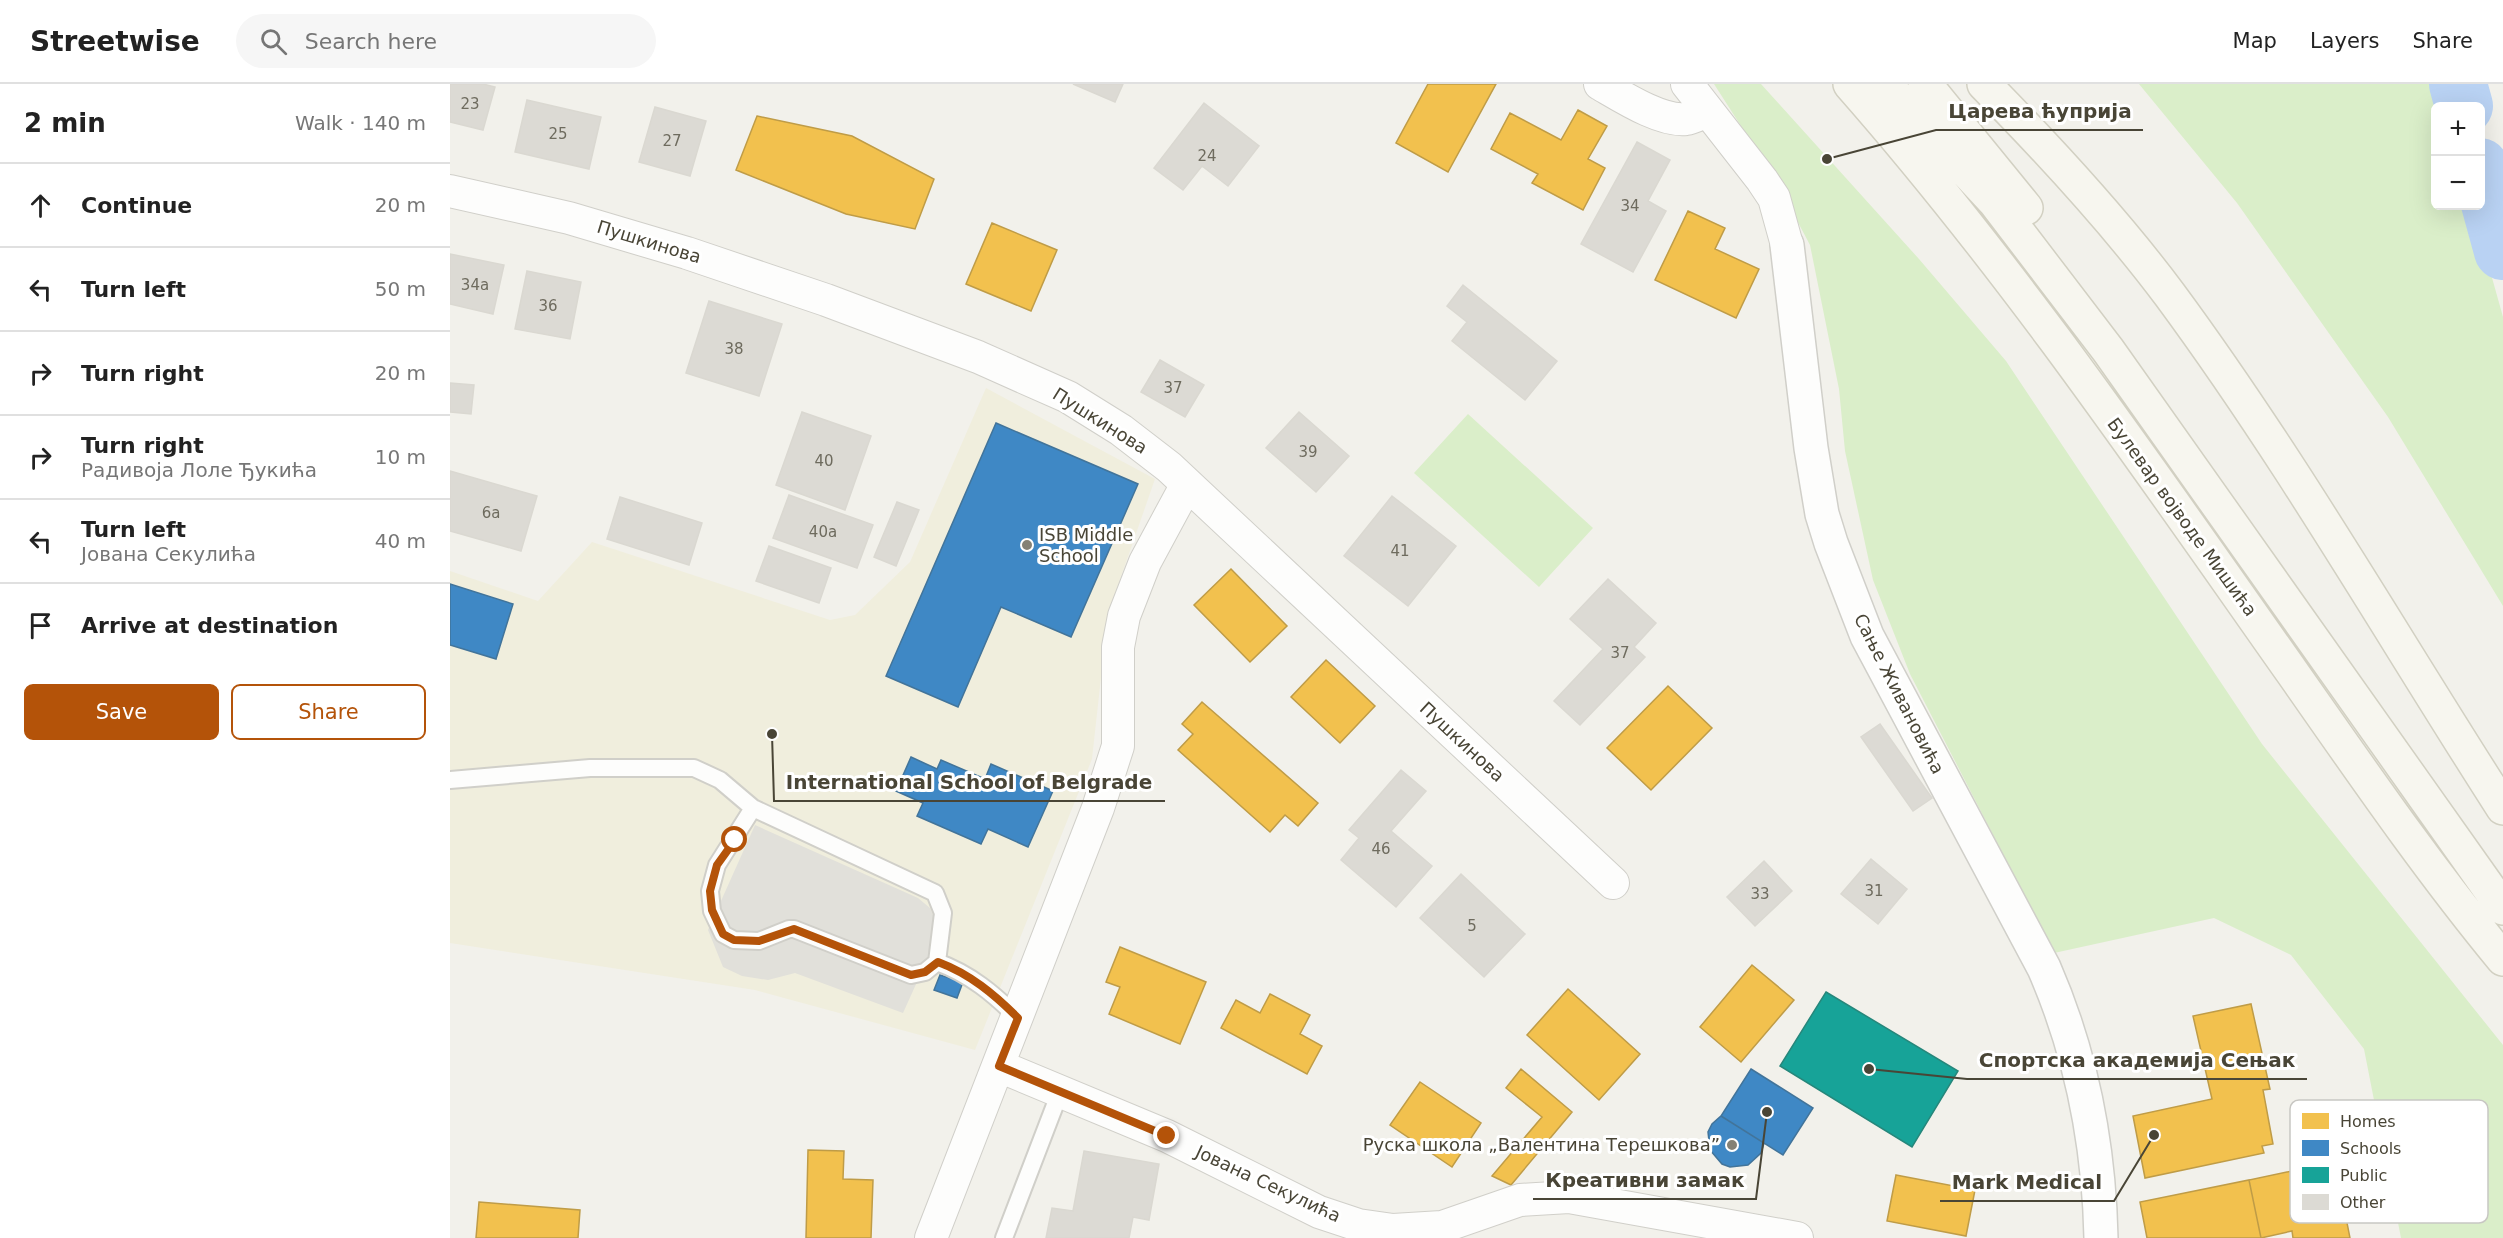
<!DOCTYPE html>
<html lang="en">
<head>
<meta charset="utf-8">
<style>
  :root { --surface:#fff; --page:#f6f6f6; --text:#222; --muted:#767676; --line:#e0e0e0; --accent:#b45309 }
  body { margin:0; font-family:"DejaVu Sans",sans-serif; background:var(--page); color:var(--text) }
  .controls { position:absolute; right:18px; top:18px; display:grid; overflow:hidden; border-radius:9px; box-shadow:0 6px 24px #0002 }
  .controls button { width:54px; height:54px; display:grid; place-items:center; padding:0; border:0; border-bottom:2px solid var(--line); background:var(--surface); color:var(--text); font:30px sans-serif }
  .stop { position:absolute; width:18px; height:18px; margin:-14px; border:4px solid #b45309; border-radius:50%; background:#fff }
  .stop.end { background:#b45309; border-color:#fff; box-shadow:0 2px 6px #0008 }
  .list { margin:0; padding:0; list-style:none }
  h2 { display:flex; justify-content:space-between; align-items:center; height:78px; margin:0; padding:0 24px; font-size:26px }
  h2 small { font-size:20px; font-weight:400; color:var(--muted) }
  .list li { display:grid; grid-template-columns:39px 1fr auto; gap:18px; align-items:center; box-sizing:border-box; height:84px; padding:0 24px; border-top:2px solid var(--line) }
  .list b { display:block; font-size:22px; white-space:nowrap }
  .list p { margin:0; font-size:20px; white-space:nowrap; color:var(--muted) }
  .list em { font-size:20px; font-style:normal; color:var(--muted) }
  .actions { display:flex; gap:12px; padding:18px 24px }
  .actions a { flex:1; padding:14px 0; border:2px solid var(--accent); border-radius:9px; text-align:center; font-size:21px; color:var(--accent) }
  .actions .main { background:var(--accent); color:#fff }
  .icon { flex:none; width:33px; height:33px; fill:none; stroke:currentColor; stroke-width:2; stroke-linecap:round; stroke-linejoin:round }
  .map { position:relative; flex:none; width:2053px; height:1154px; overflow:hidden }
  header { display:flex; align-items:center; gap:36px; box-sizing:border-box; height:84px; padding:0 30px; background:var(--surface); border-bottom:2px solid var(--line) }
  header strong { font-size:28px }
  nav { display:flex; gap:33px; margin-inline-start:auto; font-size:21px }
  .search { width:420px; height:54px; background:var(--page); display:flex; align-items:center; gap:15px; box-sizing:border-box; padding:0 21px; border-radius:33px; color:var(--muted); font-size:22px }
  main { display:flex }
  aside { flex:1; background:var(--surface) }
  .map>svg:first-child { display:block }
  .education { fill:#f0eedd }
  .green { fill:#daeec9 }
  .parking { fill:#e1e0da }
  .homes { fill:#f2c14e; stroke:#bf9c47; stroke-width:1.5 }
  .schools { fill:#3f88c5; stroke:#42749a; stroke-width:1.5 }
  .public { fill:#17a398; stroke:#26877b; stroke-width:1.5 }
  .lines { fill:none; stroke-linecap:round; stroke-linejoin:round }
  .river { stroke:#b9d2f3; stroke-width:58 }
  .building { fill:#dcdad4; stroke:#dad8d1; stroke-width:1.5 }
  .service-casing { stroke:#d0cfc9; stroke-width:20 }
  .minor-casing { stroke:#d0cfc9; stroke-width:34 }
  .tertiary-casing { stroke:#d0cfc9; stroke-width:36 }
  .secondary-casing { stroke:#d2d0c2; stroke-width:36 }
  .service { stroke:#fdfdfc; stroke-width:16 }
  .minor { stroke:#fdfdfc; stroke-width:32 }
  .tertiary { stroke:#fdfdfc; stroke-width:33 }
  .secondary { stroke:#f7f6ef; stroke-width:33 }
  .route { stroke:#b45309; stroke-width:8 }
  .poi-dot { fill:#848175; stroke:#fff; stroke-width:2 }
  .labels { text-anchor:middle; stroke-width:6; stroke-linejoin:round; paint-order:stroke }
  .number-label { font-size:15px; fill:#6e6b5e }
  .street-label { font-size:18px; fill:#494536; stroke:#fff }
  .poi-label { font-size:18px; fill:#494536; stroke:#fff; text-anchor:start }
  .key { fill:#fff; stroke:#c8c7c3; stroke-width:1.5 }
  .key-label { font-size:16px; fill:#494536 }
  .leader { fill:none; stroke:#494536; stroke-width:2 }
  .callout-dot { fill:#494536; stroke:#fff; stroke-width:2 }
  .callout-label { font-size:20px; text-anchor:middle; font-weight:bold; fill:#494536; stroke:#fff; stroke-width:6; stroke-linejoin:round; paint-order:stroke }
</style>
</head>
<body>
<header>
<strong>Streetwise</strong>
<div class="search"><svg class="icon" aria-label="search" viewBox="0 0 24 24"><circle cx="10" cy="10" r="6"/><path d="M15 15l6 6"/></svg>Search here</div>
<nav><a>Map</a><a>Layers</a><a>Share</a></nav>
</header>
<main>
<aside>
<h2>2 min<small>Walk · 140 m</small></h2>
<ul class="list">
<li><svg class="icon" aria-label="ahead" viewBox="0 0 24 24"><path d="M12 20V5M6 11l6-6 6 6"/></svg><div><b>Continue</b></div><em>20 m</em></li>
<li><svg class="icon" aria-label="left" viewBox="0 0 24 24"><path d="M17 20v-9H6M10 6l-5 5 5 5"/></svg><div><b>Turn left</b></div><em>50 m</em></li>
<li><svg class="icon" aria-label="right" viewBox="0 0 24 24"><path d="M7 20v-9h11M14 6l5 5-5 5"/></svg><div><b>Turn right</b></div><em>20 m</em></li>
<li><svg class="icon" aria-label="right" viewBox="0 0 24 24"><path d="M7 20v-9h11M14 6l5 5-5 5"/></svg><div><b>Turn right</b><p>Радивоја Лоле Ђукића</p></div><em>10 m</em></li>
<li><svg class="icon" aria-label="left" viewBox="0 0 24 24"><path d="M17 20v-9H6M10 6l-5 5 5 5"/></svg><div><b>Turn left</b><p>Јована Секулића</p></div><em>40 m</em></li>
<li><svg class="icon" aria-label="arrive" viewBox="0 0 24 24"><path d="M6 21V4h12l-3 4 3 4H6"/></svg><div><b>Arrive at destination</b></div></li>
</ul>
<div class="actions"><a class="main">Save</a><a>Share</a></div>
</aside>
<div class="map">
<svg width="2053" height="1154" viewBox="0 0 2053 1154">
  <rect width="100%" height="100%" fill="#f2f1eb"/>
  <path class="education" d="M536,304L705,395L658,530L642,675L525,966L305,906L0,859V487L88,517L142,458L380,536L405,531L460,478Z"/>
  <path class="green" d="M1264,0H1311L1469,175L1556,277L1812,660L2053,961V1154H1951L1914,965L1841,871L1764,834L1604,869L1460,590L1423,496L1395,367L1389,305L1360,161L1325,95Z
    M1689,0H1988L1994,22H1986V122H2022L2053,233V522L1938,333L1787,119Z
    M1018,330L1143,444L1089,503L964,389Z"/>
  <path class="parking" d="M305,741L468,814L480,824L487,840L486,856L453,929L345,889L318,896L292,892L273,883L258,846Z"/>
  <path class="homes" d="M978,0H1046L998,88L946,59Z
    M1128,26L1157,42L1138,75L1155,84L1133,126L1082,99L1088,90L1041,65L1060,29L1111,56Z
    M307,32L402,52L484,95L465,145L396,130L286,86Z
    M1238,127L1275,144L1265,165L1309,185L1286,234L1205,196Z
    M542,139L607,166L581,227L516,200Z
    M781,485L837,542L800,578L744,521Z
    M876,576L925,622L890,659L841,613Z
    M1218,602L1262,644L1201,706L1157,664Z
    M752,618L868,719L848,742L835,731L820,748L728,666L743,650L732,640Z
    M670,863L756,898L730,960L659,930L670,903L656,898Z
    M1302,881L1344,916L1291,978L1250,943Z
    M1118,905L1190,970L1149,1016L1077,951Z
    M820,910L860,931L850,950L872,962L857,990L771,944L786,916L810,929Z
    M1801,920L1820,1005L1813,1006L1823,1060L1812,1062L1814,1069L1695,1094L1683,1032L1762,1015L1743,932Z
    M1071,985L1122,1028L1061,1101L1042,1092L1092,1033L1056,1004Z
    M970,998L1031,1039L1002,1083L940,1041Z
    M358,1066L394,1067L393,1095L423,1096L421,1154H356Z
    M1885,1078L1900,1154H1843L1842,1147L1811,1154L1799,1096Z
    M1446,1091L1525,1106L1516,1152L1437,1137Z
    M1799,1096L1811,1154H1697L1690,1118Z
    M29,1118L130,1126L128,1154H26Z"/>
  <path class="schools" d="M546,339L688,400L621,553L551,523L508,623L436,592Z
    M0,500L63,520L46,575L0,561Z
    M461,673L487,685L491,676L535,695L541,680L603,707L578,763L538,745L531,760L467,732L473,719L446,707Z
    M490,891L513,898L507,914L484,906Z
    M1301,985L1363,1024L1333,1071L1271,1032Z
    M1271,1032L1314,1059L1311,1069L1298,1081L1280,1083L1272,1080L1260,1066L1258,1048L1262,1040Z"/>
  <path class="public" d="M1376,908L1508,987L1462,1063L1330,982Z"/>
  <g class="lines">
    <path class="river" d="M2008,0L2014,22
      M2030,83L2053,167"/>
  </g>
  <path class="building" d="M0,0H33L45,3L33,46L0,38Z
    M623,0H673L665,18Z
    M77,16L151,33L139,85L65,68Z
    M754,19L809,62L778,102L752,82L733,106L704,84Z
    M205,23L256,37L240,92L189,78Z
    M1187,58L1220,76L1198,117L1216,127L1183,188L1131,160Z
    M0,170L54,181L43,230L0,220Z
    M77,187L131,198L120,255L65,245Z
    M1013,201L1107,277L1075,316L1002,257L1017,238L997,222Z
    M259,217L332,240L309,312L236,289Z
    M710,276L754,301L735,333L691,308Z
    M0,299L24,301L21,330L0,328Z
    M352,328L421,352L395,426L326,401Z
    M849,328L899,372L866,408L816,364Z
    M0,387L87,412L71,467L0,447Z
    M339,411L423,441L407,484L323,454Z
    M942,412L1006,462L958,522L894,472Z
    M170,413L252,439L239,481L157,455Z
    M447,418L469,426L446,482L424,473Z
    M319,462L381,484L369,519L306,497Z
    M1158,495L1206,539L1184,563L1195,573L1130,641L1104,617L1153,565L1120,535Z
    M1430,640L1482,714L1463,727L1411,653Z
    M951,686L976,707L941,747L982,782L946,823L891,776L909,754L899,746Z
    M1421,775L1457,805L1428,840L1391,810Z
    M1314,777L1342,807L1305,842L1277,813Z
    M1011,790L1075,850L1034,893L970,834Z
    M634,1067L709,1080L699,1136L683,1133L679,1154H596L602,1124L623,1127Z"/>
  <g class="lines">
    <defs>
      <path id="service" d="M0,696L140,684H244L270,696L303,724L485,809L493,829L487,878C520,890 544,910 568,934
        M303,724L267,781L260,807L262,827L273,850L284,856L309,857L339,845H344L461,891L475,888L487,878
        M554,1154L610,1008"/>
      <path id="minor" d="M1150,0C1171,12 1211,38 1236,35C1243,34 1251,29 1258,27
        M1237,0L1312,96L1324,114L1337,161
        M0,107L119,134L237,169L376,216L528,273L618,313L671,346L719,383L1163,799
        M549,982L717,1052L869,1128L908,1141L943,1146L992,1143L1070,1116L1119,1113L1347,1154
        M481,1154L648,724L668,662V563L674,532L695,478L737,400"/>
      <path id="tertiary" d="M1337,161L1361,364L1372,430L1381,459L1417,552L1594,884C1632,971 1649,1060 1651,1154"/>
      <path id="secondary" d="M1400,0C1562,184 1701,388 1842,588C1910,685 1977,783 2053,875
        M1435,0L1545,118L1658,266L2053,824
        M1475,0L1576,124
        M1534,0C1599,66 1664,136 1720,211C1841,375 1943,553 2053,724"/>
    </defs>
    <use href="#service" class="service-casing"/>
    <use href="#minor" class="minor-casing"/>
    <use href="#tertiary" class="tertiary-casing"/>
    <use href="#secondary" class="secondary-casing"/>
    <use href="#service" class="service"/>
    <use href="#minor" class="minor"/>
    <use href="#tertiary" class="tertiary"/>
    <use href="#secondary" class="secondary"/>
  </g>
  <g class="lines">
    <path class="route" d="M285,756L267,781L260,807L262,826L273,850L284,856L309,857L344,845L461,891L475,888L488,878C520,890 544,910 568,934L549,982L717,1052"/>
  </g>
  <g class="poi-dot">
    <circle cx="577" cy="461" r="6"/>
    <circle cx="1282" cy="1061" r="6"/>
  </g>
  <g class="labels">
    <g class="number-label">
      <text x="20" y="25">23</text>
      <text x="108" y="55">25</text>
      <text x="222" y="62">27</text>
      <text x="757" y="77">24</text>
      <text x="1180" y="127">34</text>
      <text x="25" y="206">34a</text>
      <text x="98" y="227">36</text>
      <text x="284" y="270">38</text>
      <text x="723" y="309">37</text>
      <text x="858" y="373">39</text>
      <text x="374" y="382">40</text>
      <text x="41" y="434">6a</text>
      <text x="373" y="453">40a</text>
      <text x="950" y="472">41</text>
      <text x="1170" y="574">37</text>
      <text x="931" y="770">46</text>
      <text x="1424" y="812">31</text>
      <text x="1310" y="815">33</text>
      <text x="1022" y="847">5</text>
    </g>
    <g class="street-label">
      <text transform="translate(199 158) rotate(17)" y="6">Пушкинова</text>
      <text transform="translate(650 337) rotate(32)" y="6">Пушкинова</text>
      <text transform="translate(1732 433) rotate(54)" y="6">Булевар војводе Мишића</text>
      <text transform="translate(1449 610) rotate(63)" y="6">Сање Живановића</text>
      <text transform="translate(1012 658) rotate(43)" y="6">Пушкинова</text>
      <text transform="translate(818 1100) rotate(25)" y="6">Јована Секулића</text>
    </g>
    <g class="poi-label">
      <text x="589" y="457">ISB Middle<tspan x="589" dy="21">School</tspan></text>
      <text x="1270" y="1067" text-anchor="end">Руска школа „Валентина Терешкова”</text>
    </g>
  </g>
  <rect x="1840" y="1016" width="198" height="123" rx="9" class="key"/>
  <rect x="1852" y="1029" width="27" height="16" fill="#f2c14e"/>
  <rect x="1852" y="1056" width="27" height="16" fill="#3f88c5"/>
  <rect x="1852" y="1083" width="27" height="16" fill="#17a398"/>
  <rect x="1852" y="1110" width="27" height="16" fill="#dcdad4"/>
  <g class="key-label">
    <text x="1890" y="1043">Homes</text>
    <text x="1890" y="1070">Schools</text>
    <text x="1890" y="1097">Public</text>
    <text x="1890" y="1124">Other</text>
  </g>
  <path class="leader" d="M1377 75L1486 46H1693M322 650L324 717H715M1419 985L1517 995H1857M1317 1028L1306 1115H1083M1704 1051L1664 1117H1490"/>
  <g class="callout-dot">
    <circle cx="1377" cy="75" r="6"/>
    <circle cx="322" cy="650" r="6"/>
    <circle cx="1419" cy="985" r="6"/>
    <circle cx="1317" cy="1028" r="6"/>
    <circle cx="1704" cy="1051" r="6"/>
  </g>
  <g class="callout-label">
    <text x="1590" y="34">Царева ћуприја</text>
    <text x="519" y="705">International School of Belgrade</text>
    <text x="1687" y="983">Спортска академија Сењак</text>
    <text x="1195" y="1103">Креативни замак</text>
    <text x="1577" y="1105">Mark Medical</text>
  </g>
</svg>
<div class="controls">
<button>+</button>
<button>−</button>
</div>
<div class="stop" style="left:285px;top:756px"></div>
<div class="stop end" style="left:717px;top:1052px"></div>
</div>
</main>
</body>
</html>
